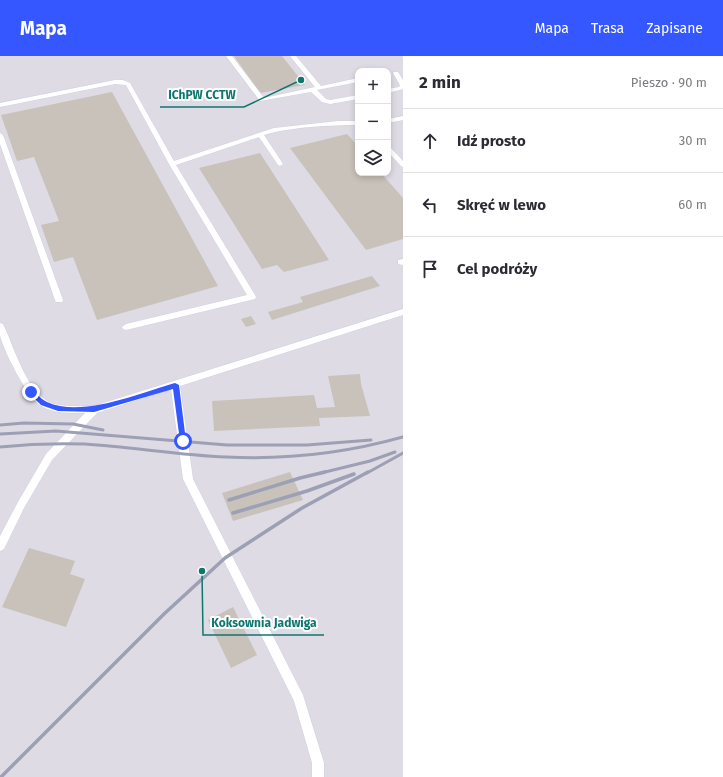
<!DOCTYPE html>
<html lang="pl">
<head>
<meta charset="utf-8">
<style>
  :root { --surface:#fff; --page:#f2f2f3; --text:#2b2b33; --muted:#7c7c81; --line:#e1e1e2; --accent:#3557ff }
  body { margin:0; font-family:"Fira Sans",sans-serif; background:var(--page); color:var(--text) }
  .controls { position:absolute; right:12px; top:12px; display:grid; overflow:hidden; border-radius:8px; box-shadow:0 2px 6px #0003 }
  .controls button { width:36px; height:36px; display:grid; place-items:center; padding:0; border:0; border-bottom:1px solid var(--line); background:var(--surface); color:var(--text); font:20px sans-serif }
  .stop { position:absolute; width:12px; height:12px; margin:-9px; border:3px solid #3557ff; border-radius:50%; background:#fff }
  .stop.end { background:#3557ff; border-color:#fff; box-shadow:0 1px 4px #0008 }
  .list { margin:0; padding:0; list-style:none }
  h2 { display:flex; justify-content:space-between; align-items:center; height:52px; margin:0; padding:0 16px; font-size:17px }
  h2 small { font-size:13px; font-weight:400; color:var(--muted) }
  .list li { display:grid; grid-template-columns:26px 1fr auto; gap:12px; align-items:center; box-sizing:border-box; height:64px; padding:0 16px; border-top:1px solid var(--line) }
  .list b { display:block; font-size:15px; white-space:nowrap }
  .list em { font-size:13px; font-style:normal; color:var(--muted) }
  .icon { flex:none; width:22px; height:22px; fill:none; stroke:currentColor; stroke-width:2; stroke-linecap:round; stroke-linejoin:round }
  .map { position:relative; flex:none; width:403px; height:721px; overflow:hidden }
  header { display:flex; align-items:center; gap:24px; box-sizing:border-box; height:56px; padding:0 20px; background:var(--accent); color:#fff }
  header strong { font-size:19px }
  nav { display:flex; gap:22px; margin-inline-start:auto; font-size:14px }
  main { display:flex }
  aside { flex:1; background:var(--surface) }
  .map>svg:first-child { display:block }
  .industrial { fill:#dedbe4; fill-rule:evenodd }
  .building { fill:#c8c2ba }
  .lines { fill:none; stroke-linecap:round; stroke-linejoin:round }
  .lane-casing { stroke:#cfd3e3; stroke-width:1 }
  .lane { fill:#fff; fill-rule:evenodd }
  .rail-far1 { stroke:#9da0b5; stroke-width:3 }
  .rail { stroke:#9da0b5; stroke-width:3.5 }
  .route { fill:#3557ff }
  .leader { fill:none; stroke:#0f766e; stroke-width:1.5 }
  .callout-dot { fill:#0f766e; stroke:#fff; stroke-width:1.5 }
  .callout-label { font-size:12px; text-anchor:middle; font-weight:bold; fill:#0f766e; stroke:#fff; stroke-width:4; stroke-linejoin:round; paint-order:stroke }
</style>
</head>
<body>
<header>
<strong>Mapa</strong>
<nav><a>Mapa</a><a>Trasa</a><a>Zapisane</a></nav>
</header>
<main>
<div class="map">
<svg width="403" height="721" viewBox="0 0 403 721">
  <rect width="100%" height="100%" fill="#ede5da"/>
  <path class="industrial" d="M0,0H401L403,2V721H0ZM358,15H388V117H358Z"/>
  <path class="building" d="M234,0H282L305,29L260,37Z
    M112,36L218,230L97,264L73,201L54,206L41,169L59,165L34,101L17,105L1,59Z
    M347,78L358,90V117H381L403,142V183L366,194L290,92Z
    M260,97L329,204L284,216L277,209L262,213L199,112Z
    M372,220L380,230L272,264L268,256L303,246L300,241Z
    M251,260L256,268L246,271L241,263Z
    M360,318L361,328L370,360L319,362L320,370L214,375L212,345L314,339L317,352L335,351L328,320Z
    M290,416L303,444L233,465L222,437Z
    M29,492L75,505L70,518L85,523L66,571L2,551Z
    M233,551L257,599L231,612L208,564Z"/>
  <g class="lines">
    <defs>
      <path id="lane" d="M226,0H232L264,42L315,31L290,0H296L321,30L358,22V26L317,34L326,43L330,44L358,39V43L330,48L322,46L311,36L260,45Z
        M394,16H398L403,24V33L388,37V33L399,31L400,29L393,17Z
        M115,24H123L130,27L174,105L274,72L338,65H358V69C331,69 290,71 264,79L283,108L280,110L278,109L259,81L176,109L255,239L256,241L255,243L126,274L123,273L122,271L126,268L247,239L169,108L126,29L115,28L0,51V47Z
        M403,60V64L388,67V63Z
        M0,77L3,79L63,244L62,246H56L55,244L0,88Z
        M388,90L390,91L403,105V111L401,110L388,96Z
        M403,203V209L398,208V204Z
        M403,253V259L180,330L193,423L303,639L324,707V721H312V707L294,645L183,423L171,333L97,357L52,404L24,452L4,493L0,495V480L18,446L46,398L85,357C70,357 52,358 40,349C27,341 3,294 0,279C0,276 0,271 0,267L3,268C14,290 27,340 54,348C66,351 81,350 94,350Z"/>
    </defs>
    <use href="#lane" class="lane-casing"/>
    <use href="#lane" class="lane"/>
    <path class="rail-far1" d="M0,369L24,367L73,368L103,374
      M0,378L56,375L227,389H307L371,384
      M0,391C28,388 56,387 85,388C132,391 179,399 226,401C285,404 346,397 403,381
      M321,417L370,405L395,396
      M367,417L403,397"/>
    <path class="rail" d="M229,444L300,422L325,416
      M233,457L307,435L354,418
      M1,721L164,558L225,502L302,452L368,416"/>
  </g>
  <path class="route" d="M175,327L179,329L186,385L183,388L180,385L173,333L94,356L58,355L41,349L28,336L29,334H33C37,338 42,344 47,346C82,362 140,337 175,327Z"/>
  <path class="leader" d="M301 24L244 51H160M202 515L203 579H324"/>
  <g class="callout-dot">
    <circle cx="301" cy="24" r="4"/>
    <circle cx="202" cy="515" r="4"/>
  </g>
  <g class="callout-label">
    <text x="202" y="43">IChPW CCTW</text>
    <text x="264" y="571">Koksownia Jadwiga</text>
  </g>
</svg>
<div class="controls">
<button>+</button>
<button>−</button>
<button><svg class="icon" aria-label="layers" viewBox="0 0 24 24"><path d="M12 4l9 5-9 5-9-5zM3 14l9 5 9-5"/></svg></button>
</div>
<div class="stop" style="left:183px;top:385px"></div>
<div class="stop end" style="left:31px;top:336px"></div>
</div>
<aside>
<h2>2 min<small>Pieszo · 90 m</small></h2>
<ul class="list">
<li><svg class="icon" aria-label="ahead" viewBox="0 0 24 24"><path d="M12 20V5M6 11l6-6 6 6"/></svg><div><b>Idź prosto</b></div><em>30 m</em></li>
<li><svg class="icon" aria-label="left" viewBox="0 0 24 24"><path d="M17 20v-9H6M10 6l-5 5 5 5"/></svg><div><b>Skręć w lewo</b></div><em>60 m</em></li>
<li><svg class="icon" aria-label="arrive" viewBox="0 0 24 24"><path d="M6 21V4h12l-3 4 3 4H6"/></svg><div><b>Cel podróży</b></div></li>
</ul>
</aside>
</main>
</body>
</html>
